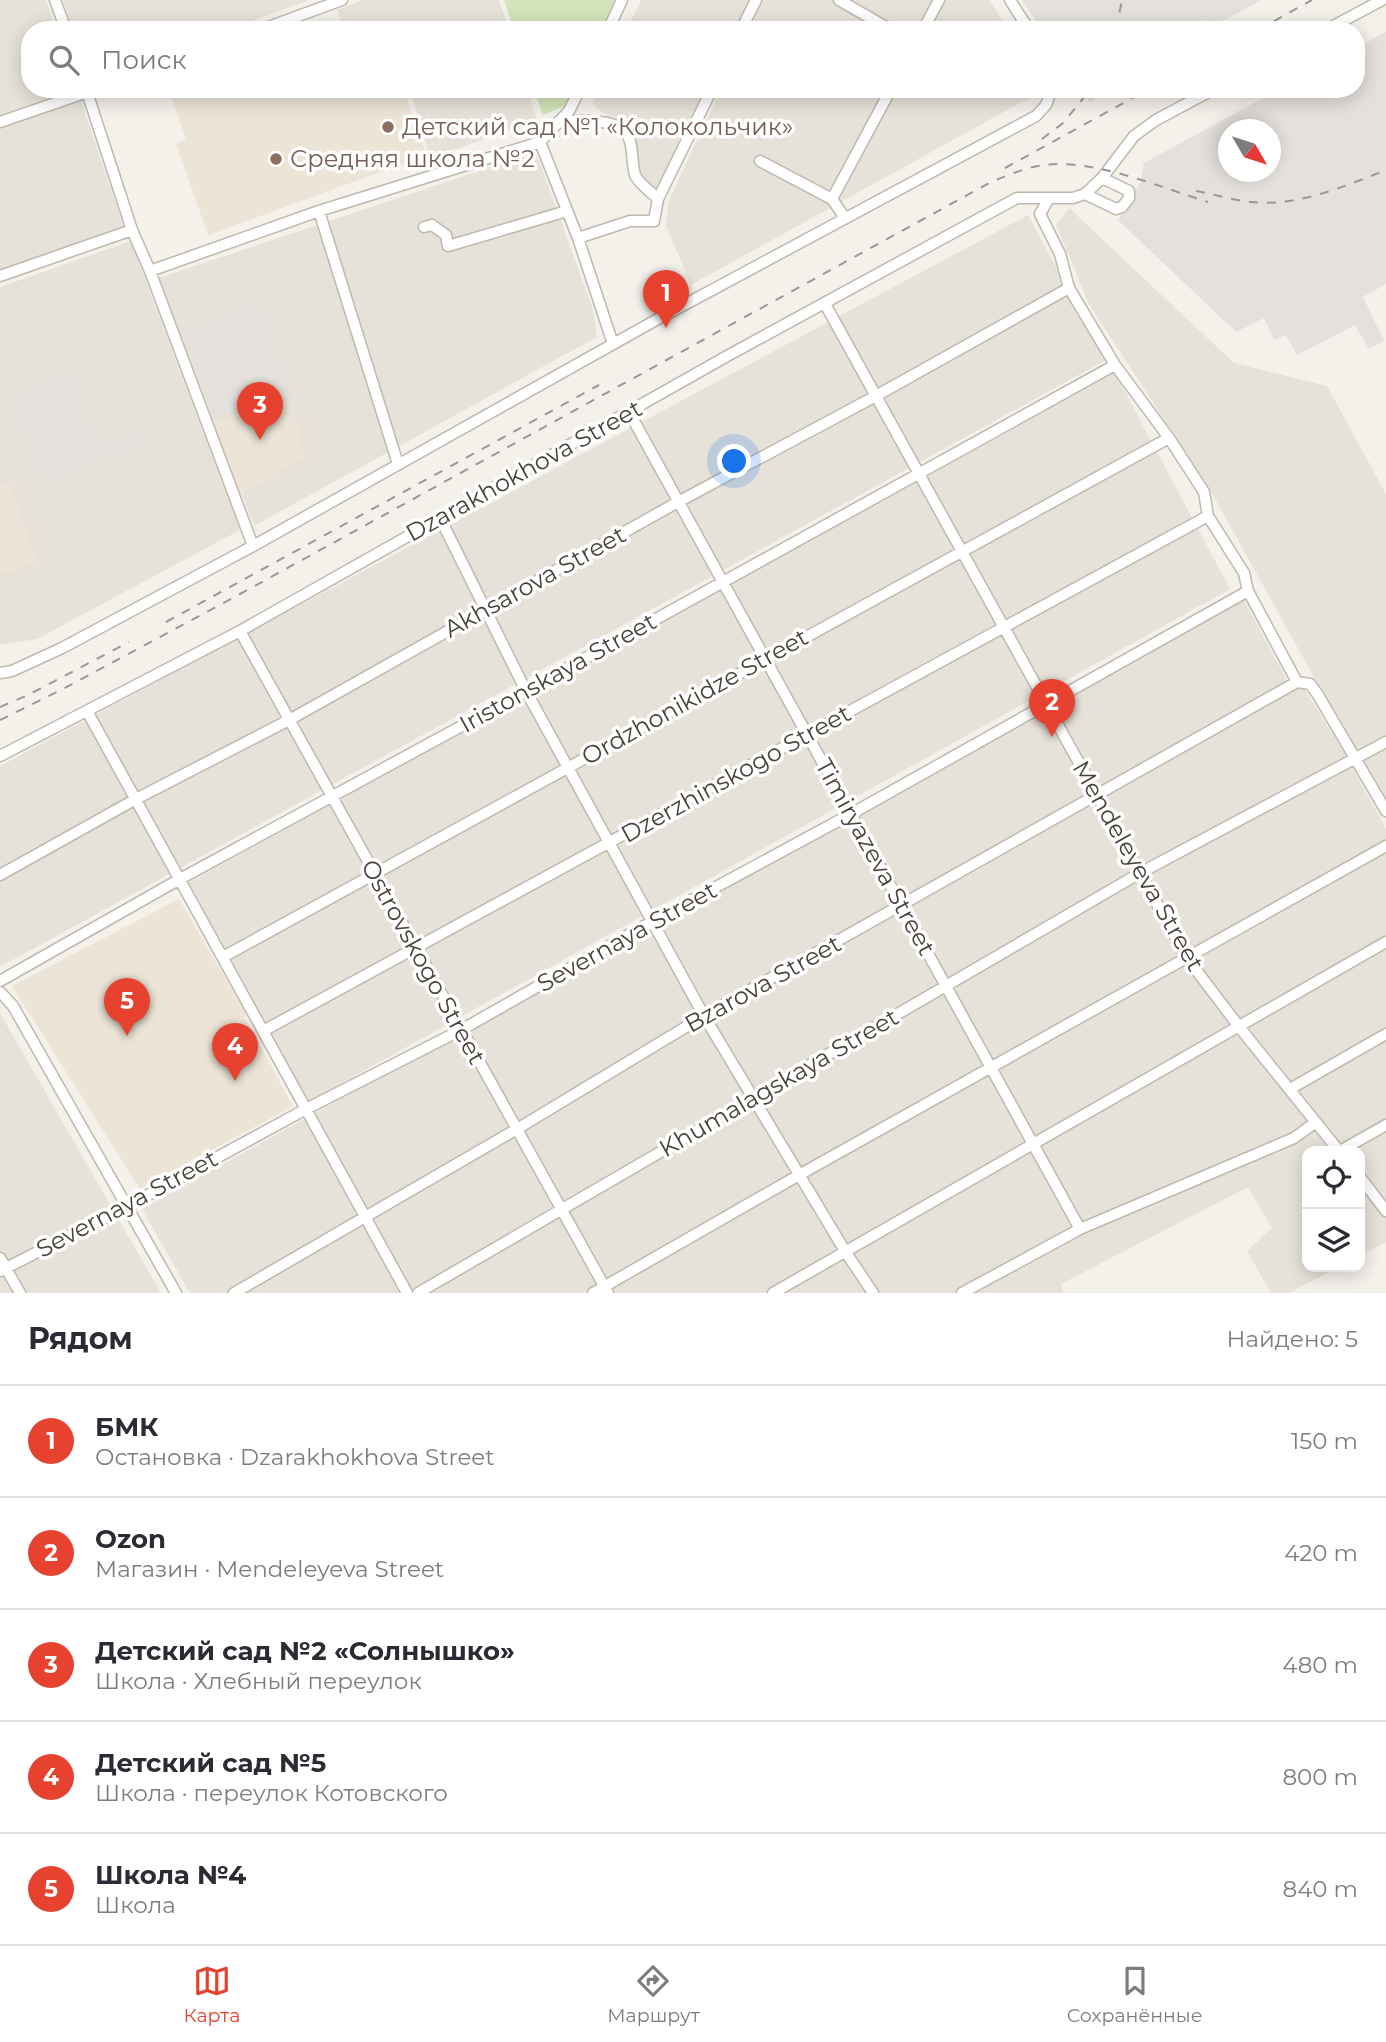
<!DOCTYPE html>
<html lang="ru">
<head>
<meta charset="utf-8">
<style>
  :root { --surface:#fff; --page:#f2f2f3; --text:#2b2b33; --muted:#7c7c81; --line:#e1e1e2; --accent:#e7412f }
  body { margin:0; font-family:Montserrat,sans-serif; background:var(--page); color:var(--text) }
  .controls { position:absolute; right:21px; bottom:21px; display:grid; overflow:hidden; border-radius:14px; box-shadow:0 4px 18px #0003 }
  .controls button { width:63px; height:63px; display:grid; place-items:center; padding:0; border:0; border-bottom:2px solid var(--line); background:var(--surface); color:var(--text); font:35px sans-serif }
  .compass { position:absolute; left:1218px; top:119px; width:63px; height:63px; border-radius:50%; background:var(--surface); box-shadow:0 4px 18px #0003; rotate:129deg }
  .you { position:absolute; left:735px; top:462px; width:24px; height:24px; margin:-18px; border:5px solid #fff; border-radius:50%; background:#1a73e8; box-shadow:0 0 0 10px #1a73e833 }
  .badge { display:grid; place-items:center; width:46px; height:46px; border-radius:50%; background:var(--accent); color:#fff; font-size:23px; font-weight:700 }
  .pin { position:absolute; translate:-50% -58px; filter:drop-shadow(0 2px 4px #0008) }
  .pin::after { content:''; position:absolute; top:37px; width:24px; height:21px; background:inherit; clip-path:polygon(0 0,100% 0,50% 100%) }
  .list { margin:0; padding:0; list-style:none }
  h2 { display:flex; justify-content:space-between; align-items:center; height:91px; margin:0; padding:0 28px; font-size:30px }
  h2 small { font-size:23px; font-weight:400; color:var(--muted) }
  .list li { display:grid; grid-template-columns:46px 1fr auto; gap:21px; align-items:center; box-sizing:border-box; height:112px; padding:0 28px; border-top:2px solid var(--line) }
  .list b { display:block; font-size:26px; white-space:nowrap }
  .list p { margin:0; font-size:23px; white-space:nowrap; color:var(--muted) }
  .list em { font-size:23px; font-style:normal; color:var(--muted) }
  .icon { flex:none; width:38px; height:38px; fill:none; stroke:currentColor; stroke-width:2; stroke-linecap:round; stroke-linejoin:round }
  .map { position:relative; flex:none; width:1386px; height:1293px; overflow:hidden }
  .search { position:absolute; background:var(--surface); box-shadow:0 4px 18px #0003; left:21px; right:21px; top:21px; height:77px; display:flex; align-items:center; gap:18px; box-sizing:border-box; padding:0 24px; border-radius:28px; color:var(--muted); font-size:26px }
  .sheet { height:651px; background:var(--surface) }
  nav { display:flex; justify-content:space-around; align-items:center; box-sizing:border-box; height:98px; border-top:2px solid var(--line); background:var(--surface); font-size:19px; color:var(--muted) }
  nav a { display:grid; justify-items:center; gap:4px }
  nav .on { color:var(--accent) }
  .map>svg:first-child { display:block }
  .residential { fill:#e7e2d9 }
  .industrial { fill:#e4e0dc; fill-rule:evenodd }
  .education { fill:#ece4d6 }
  .green { fill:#d2e4b8 }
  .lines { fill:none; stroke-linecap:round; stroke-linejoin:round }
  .minor-casing { stroke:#bfb8ae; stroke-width:13 }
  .minor { stroke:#fff; stroke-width:10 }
  .rail { stroke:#989898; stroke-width:2; stroke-dasharray:9 9; stroke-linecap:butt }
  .education-dot { fill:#8d6e63; stroke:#fff; stroke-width:2.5 }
  .labels { text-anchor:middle; stroke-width:7; stroke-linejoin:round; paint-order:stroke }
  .education-label { font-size:24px; fill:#785e54; stroke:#fff; text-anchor:start }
  .street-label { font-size:24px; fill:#474139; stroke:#fff }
</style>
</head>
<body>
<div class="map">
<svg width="1386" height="1293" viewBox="0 0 1386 1293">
  <rect width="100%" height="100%" fill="#f4f1eb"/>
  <path class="residential" d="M0,0H46L56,30H30V89H77L124,227L0,270Z
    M63,0H309L227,30H73Z
    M363,0H499L509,30H343L337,10Z
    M641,0H751L737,30H627Z
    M763,0H989L1009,30H749Z
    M410,89H528L537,121L430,158Z
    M599,89H709L659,192L640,177L634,136L592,104Z
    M721,89H1045L691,285L666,226L669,200Z
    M536,152L593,310L597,337L254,526L159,278Z
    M1069,208L1234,363L1327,386L1386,494V807L1209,488L1090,306L1056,225Z
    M1028,215L1106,360L0,967V766Z
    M131,241L240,530L37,639L0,645V287Z
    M1115,373L1230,589L306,1103L188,883Z
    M1243,599L1287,680L1302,685L1345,754L1386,829V1242L1360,1256V1151H1307V1267H1339L1289,1293H1271L1247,1251L1272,1228L1248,1187L1061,1284L1063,1293H190L142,1209Z
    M0,1013L161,1293H0Z"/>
  <path class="industrial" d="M1022,0H1261L1214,26L1205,20L1190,30H1042Z
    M1386,32V284L1363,297L1384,341L1369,349L1355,325L1297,355L1286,335L1274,340L1264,318L1236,332L1118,220L1140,183L1144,163L1280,89H1356V48ZM1228,130H1270V172H1228Z
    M1081,89H1110L1090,103Z
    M260,302L291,390L214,418L183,330Z
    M70,373L75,376L93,437L105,444L146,427L152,440L44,484L10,398Z"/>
  <path class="education" d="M169,89H345L348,98L374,89H403L427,155L208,235L176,144L186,140Z
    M291,399L305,458L237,495L213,423Z
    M9,481L37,562L0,575V484Z
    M179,899L247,1015L217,1033L245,1018L293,1106L140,1189L12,986Z"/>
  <path class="green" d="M504,0H615L601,30H514Z
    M534,89H573L565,106L543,115Z"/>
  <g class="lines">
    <defs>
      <path id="minor" d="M55,0L66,30
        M839,0L891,30
        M1010,0L1029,30
        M260,30L342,0
        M608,30L622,0
        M741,30L756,0
        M923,30L939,0
        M1326,30L1382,0
        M86,89L132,230L150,271L253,546
        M559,121C578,121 618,117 628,136C634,148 631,162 635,175C638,183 651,192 658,199
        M0,122L96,89
        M540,142L578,238L613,344
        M760,161L832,199
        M1085,194L1116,209L1122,207L1129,198V191L1102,178
        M1049,198L1040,214L1060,254L1069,288L1115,365L1169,438L1204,492L1208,516L1244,573L1248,591L1297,682L1310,684L1318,695L1386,811
        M319,211L398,464
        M845,218L832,199L891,89
        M424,227L432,225L446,235L448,246L567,211
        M578,238L630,221H654L658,199L712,89
        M150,271L319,211L540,142L569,111L580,89
        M0,276L132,230
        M825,304L1187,958L1240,1028L1339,1151
        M629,412L1080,1229
        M440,518L526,691L704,1016L845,1251L873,1293
        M240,631L608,1293
        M0,673L12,671L62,648L253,546L656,320L1036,116L1046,105L1052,89
        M87,711L407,1293
        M0,756L240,631L729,355L1017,198H1073L1085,194L1102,178L1134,136L1156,120L1214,89
        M0,875L136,799L289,720L678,502L874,397L1069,288
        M223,957L1169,438
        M0,981L180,879L526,691L1115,365
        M0,992L13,1006L176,1293
        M263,1031L1208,516
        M1290,1089L1386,1034
        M1340,1151L1386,1125
        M1360,1177L1386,1211
        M0,1258L20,1293
        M0,1271L128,1206L306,1109L461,1030L653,921L851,814L1248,591
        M234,1293L517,1129L704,1016L1297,682
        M418,1293L1140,873L1386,742
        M593,1293L799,1175L1386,846
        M773,1293L1386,942
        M962,1293L1080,1229L1294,1138L1316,1122"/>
    </defs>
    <use href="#minor" class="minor-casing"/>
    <use href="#minor" class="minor"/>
    <path class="rail" d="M1116,30L1122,0
      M1258,30L1312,0
      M1042,139L1063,123L1091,89
      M1005,168L1149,89
      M1196,191C1214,194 1232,200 1250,202C1297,207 1343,187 1386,170
      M166,622L599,385
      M0,707L28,695L129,642
      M0,720L59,691L240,594L991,182C1006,176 1022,169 1038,166C1088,156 1159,187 1208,202"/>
  </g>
  <g class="education-dot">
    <circle cx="388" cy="127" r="7"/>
    <circle cx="276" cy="159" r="7"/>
  </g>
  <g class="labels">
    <g class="education-label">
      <text x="402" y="135">Детский сад №1 «Колокольчик»</text>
      <text x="290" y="167">Средняя школа №2</text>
    </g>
    <g class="street-label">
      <text transform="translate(524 471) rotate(-29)" y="8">Dzarakhokhova Street</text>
      <text transform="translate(535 582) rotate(-29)" y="8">Akhsarova Street</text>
      <text transform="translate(558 673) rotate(-29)" y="8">Iristonskaya Street</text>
      <text transform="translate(695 697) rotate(-29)" y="8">Ordzhonikidze Street</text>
      <text transform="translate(736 774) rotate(-29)" y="8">Dzerzhinskogo Street</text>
      <text transform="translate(875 857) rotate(61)" y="8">Timiryazeva Street</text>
      <text transform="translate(1138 866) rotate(60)" y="8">Mendeleyeva Street</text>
      <text transform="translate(627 937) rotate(-29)" y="8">Severnaya Street</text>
      <text transform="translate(423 962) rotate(61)" y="8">Ostrovskogo Street</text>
      <text transform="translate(763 984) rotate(-29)" y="8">Bzarova Street</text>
      <text transform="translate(779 1083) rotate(-30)" y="8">Khumalagskaya Street</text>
      <text transform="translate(127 1204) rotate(-28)" y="8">Severnaya Street</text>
    </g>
  </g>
</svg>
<div class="controls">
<button><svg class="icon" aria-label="locate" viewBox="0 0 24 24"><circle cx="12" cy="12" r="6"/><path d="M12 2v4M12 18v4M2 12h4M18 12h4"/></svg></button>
<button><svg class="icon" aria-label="layers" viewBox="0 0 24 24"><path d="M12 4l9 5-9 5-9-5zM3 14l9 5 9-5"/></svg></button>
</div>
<svg class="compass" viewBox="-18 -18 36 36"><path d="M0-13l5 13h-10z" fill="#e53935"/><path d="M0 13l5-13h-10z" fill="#7c7c81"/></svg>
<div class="you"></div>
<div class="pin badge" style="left:666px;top:328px">1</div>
<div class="pin badge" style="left:1052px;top:737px">2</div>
<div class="pin badge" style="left:260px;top:440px">3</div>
<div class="pin badge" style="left:235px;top:1081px">4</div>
<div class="pin badge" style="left:127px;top:1036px">5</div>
<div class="search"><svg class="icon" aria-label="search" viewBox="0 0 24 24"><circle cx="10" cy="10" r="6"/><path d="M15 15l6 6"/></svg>Поиск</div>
</div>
<section class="sheet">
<h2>Рядом<small>Найдено: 5</small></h2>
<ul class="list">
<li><span class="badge">1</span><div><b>БМК</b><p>Остановка · Dzarakhokhova Street</p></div><em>150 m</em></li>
<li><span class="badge">2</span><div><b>Ozon</b><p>Магазин · Mendeleyeva Street</p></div><em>420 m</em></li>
<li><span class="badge">3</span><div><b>Детский сад №2 «Солнышко»</b><p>Школа · Хлебный переулок</p></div><em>480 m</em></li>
<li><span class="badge">4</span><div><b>Детский сад №5</b><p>Школа · переулок Котовского</p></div><em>800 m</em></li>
<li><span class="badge">5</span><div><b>Школа №4</b><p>Школа</p></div><em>840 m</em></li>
</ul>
</section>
<nav>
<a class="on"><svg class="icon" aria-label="map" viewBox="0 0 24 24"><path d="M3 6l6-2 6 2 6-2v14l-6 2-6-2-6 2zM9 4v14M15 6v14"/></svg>Карта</a>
<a><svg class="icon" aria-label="directions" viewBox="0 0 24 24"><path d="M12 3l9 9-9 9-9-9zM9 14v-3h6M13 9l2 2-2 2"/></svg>Маршрут</a>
<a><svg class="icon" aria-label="saved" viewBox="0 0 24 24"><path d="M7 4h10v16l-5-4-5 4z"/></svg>Сохранённые</a>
</nav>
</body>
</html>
